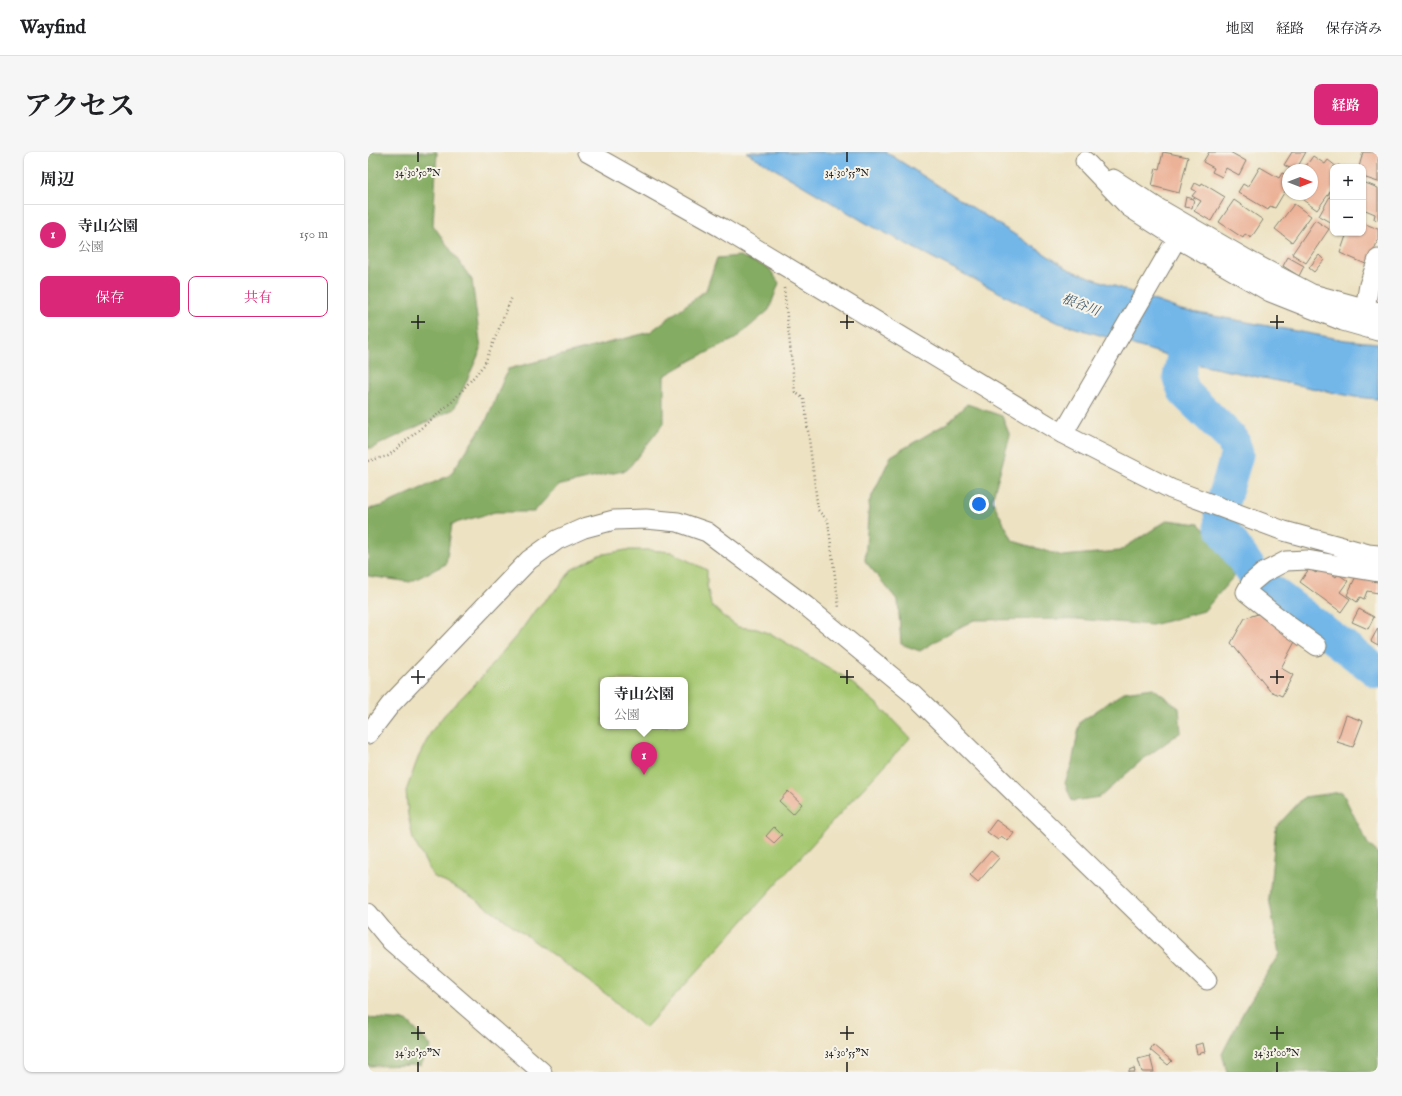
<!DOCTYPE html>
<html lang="ja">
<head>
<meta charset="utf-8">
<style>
  :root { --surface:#fff; --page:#f6f6f6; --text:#202124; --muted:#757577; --line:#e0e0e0; --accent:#db2777 }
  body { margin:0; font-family:"IM FELL English","Noto Serif JP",serif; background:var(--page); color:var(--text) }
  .controls { position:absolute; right:12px; top:12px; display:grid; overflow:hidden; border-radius:8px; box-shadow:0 1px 3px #0004 }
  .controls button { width:36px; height:36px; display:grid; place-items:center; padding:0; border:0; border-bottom:1px solid var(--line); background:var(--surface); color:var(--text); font:20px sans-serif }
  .compass { position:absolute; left:914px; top:12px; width:36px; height:36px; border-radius:50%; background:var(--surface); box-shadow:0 1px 3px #0004; rotate:90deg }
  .you { position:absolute; left:611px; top:352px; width:14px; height:14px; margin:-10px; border:3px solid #fff; border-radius:50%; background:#1a73e8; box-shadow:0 0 0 6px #1a73e833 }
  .badge { display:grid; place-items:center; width:26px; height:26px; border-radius:50%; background:var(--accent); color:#fff; font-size:13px; font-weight:700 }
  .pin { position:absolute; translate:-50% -33px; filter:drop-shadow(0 1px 2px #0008) }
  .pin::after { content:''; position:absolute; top:21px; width:14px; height:12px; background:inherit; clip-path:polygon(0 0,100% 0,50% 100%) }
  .popup { position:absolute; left:232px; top:525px; width:88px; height:52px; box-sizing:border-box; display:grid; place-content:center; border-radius:8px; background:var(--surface); filter:drop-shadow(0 1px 3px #0005); font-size:13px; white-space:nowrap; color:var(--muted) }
  .popup b { font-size:15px; color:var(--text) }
  .popup::after { content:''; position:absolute; left:50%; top:100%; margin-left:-8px; border:8px solid transparent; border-top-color:var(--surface) }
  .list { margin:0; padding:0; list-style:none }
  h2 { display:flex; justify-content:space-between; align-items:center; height:52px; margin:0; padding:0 16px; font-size:17px }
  h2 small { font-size:13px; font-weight:400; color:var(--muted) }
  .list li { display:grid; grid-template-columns:26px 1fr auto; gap:12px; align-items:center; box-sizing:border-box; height:60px; padding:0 16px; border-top:1px solid var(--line) }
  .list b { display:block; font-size:15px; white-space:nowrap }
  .list p { margin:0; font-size:13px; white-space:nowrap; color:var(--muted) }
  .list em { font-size:13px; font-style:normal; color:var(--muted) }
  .actions { display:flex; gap:8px; padding:12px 16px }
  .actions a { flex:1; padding:9px 0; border:1px solid var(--accent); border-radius:8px; text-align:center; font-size:14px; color:var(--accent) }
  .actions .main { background:var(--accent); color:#fff }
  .map { position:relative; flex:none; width:1010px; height:920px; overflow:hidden; border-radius:8px }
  header { display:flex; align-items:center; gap:24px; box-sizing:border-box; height:56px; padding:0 20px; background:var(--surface); border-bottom:1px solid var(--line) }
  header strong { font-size:19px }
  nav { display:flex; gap:22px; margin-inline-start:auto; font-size:14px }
  .intro { display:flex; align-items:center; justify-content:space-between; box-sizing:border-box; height:96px; padding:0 24px }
  h1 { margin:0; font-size:28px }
  .button { padding:10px 18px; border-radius:8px; background:var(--accent); color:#fff; font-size:14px; font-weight:700 }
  main { display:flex; gap:24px; padding:0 24px }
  aside { flex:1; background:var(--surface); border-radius:8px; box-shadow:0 1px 3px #0004 }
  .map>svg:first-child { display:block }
  .green { fill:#a5c770; stroke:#607246; fill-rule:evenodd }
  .forest { fill:#84ac62; stroke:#50643f }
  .water { fill:#73b7e9; stroke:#486a82 }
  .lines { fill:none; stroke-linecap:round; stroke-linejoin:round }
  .river { stroke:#73b7e9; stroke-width:33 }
  .building { fill:#ecb298 }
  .minor-casing { stroke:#847f6f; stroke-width:21 }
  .path { stroke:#847f6f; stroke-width:2.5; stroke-dasharray:1 3; stroke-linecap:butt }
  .minor { stroke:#fff; stroke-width:19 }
  .ticks { fill:none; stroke:#1c1c1c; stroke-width:1.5 }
  .labels { text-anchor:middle; stroke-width:4; stroke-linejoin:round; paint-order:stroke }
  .water-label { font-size:13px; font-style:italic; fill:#3f5a6e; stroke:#f7f3e8 }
  .ticks-label { font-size:10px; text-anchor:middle; fill:#1c1c1c; stroke:#f7f3e8; stroke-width:4; stroke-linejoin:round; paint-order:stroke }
</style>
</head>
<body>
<header>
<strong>Wayfind</strong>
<nav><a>地図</a><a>経路</a><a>保存済み</a></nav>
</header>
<div class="intro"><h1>アクセス</h1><a class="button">経路</a></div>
<main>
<aside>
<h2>周辺<small></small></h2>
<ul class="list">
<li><span class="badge">1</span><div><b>寺山公園</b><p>公園</p></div><em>150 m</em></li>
</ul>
<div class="actions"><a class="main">保存</a><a>共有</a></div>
</aside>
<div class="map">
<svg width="1010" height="920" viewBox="0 0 1010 920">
  <rect width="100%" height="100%" fill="#f7f3e8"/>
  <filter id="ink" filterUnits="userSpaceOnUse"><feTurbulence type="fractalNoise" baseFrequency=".025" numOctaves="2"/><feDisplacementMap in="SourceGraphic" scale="8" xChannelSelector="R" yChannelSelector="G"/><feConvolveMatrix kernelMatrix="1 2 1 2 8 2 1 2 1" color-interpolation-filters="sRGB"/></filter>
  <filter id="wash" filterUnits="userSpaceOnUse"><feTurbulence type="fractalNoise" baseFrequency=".012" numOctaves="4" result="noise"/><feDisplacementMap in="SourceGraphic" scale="16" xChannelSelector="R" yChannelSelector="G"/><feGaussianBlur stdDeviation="0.9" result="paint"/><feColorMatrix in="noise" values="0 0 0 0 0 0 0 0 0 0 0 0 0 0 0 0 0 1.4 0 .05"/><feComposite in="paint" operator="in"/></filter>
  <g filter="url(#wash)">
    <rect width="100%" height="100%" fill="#ede2c2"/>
    <path class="green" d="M258,398H281L303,400L339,418V433L343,453L356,465L370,475L389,477L405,483L478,526L509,552L542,586C452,681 367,780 277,876L242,845L129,762L101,743L65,724L45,687L40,663L38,639L50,606L63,580L77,562L111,528L154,477L168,457L191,435L203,418L231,403ZM235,528H317V574H235Z"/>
    <path class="forest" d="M0,0H69L65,73L104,128L113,197L86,257L4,296H0Z
      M372,104L401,116L411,131L401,158L367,187L326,207L296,224V271L259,318L189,334L166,360H127L84,372L78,412L42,430L0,424V357L14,354L82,323L118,269L140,217L282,180L338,138L349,106Z
      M599,252L634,264L642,284L624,348L645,389L695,404L751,399L800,368L831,372L860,403L866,424L836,459L784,473L708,467L606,468L581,481L552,499L533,492L530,449L497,409L501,350L523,304L579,271Z
      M785,536L811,556L813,580L774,608L732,645L704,649L697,631L704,611L712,570L756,540Z
      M974,640L1000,692L1010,701V920H859L854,902L877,857L911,802L901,746L908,675L936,645Z
      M0,866L39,869L63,894L53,913L0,914Z"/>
    <path class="water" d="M378,0H518L702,118L813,158L977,188L1010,191V247L987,245L832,213L688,170L498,71Z"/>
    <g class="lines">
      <path class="river" d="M818,187L811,226L817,241L865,288L869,302L852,360L853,375L891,430L1010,520"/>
    </g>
    <g id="blocks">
      <path class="building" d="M795,0L820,5L811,41L784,34L788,16L791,17Z
        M841,0H862L878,9L871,23L858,16L854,25L844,20L846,16L835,10Z
        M924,0H938L928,18H925L916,13Z
        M995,0H1010V30L995,25V15H991Z
        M945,4L957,12L960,8L969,15L970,13L974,15H965V36L949,58L935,48L938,42H944V39L947,35L944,32L948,28L944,26L945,20L938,14Z
        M892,15L911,26L914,21L920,24V34L907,56L902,54L900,58L870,40L875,32L880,35Z
        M995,30L1010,36V68L1006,67L1007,62L995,57Z
        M827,31L833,34L834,31L857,45L843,69L826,59L833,49L824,44L828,39L824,37Z
        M965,39V72L951,64Z
        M818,45L826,47L824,56L816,55Z
        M866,48L895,68L883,86L877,82L875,86L851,70Z
        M926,52L943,64L924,90L907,77Z
        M947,68L961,77L938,111L924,102Z
        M995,71L1010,77V88L1000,113L972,101L979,81H995Z
        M951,103L956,108L946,120L941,116Z
        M920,105L936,114L931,124L915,114Z
        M953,414L968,425L970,422L980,429L972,440L982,447L973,460L932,430L941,417L948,421Z
        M990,420L1010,429V441L999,439L996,447L992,445L989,450L979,443Z
        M991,457L1006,465L1000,477L984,470Z
        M890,462L930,484L913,516L925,523L914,544L902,539L863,491L877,466Z
        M1010,476V493L1003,489Z
        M978,563L995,569L985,595L969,590Z
        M420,639L434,652L425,662L411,649Z
        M628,668L646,681L640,689L633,684L630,688L619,680Z
        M406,675L414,683L406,691L398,684Z
        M623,699L631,706L610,730L602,723Z
        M835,891L837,900L829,902L827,893Z
        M785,893L804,909L800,913L782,898Z
        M782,904L786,920H774L770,907Z
        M766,916L767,920H761V918Z"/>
    </g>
  </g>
  <g filter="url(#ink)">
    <use href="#blocks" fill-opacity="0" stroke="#847f6f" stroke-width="1"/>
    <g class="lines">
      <defs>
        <path id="minor" d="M219,0L354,76L695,282L803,337L916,379L1000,402L1010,403
          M717,9L761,55L809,86L902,140L975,169L1010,179
          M745,27L788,55L885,111L944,142L1010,160
          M997,157L1001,133L1010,107
          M695,282L809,86
          M949,494L921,474L878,440L883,431L895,421L918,409L939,408L1010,420
          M0,582L23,552L161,408L189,388L216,376L246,368L278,367L310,370L339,380L438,454L545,542L839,828
          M0,761L23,789L174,920"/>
      </defs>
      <use href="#minor" class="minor-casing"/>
      <path class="path" d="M416,136L427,240L436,247L450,358L460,369L471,456
        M0,309L20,304L85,249L116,213L144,145"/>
      <use href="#minor" class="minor"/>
    </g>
  </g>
  <path class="ticks" d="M50,0V10M479,0V10M50,163V177M479,163V177M909,163V177M43,170H57M472,170H486M902,170H916M50,518V532M479,518V532M909,518V532M43,525H57M472,525H486M902,525H916M50,874V888M479,874V888M909,874V888M43,881H57M472,881H486M902,881H916M50,910V920M479,910V920M909,910V920"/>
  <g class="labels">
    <g class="water-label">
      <text transform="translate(713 152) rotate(21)" y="5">根谷川</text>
    </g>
  </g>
  <g class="ticks-label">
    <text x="50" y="24">34°30'50"N</text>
    <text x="479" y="24">34°30'55"N</text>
    <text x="50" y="904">34°30'50"N</text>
    <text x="479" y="904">34°30'55"N</text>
    <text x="909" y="904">34°31'00"N</text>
  </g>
</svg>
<div class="controls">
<button>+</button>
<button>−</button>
</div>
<svg class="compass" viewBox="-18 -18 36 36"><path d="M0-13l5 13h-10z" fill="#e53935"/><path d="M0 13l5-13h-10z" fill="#757577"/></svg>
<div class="you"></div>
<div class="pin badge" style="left:276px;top:623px">1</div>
<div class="popup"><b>寺山公園</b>公園</div>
</div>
</main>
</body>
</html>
